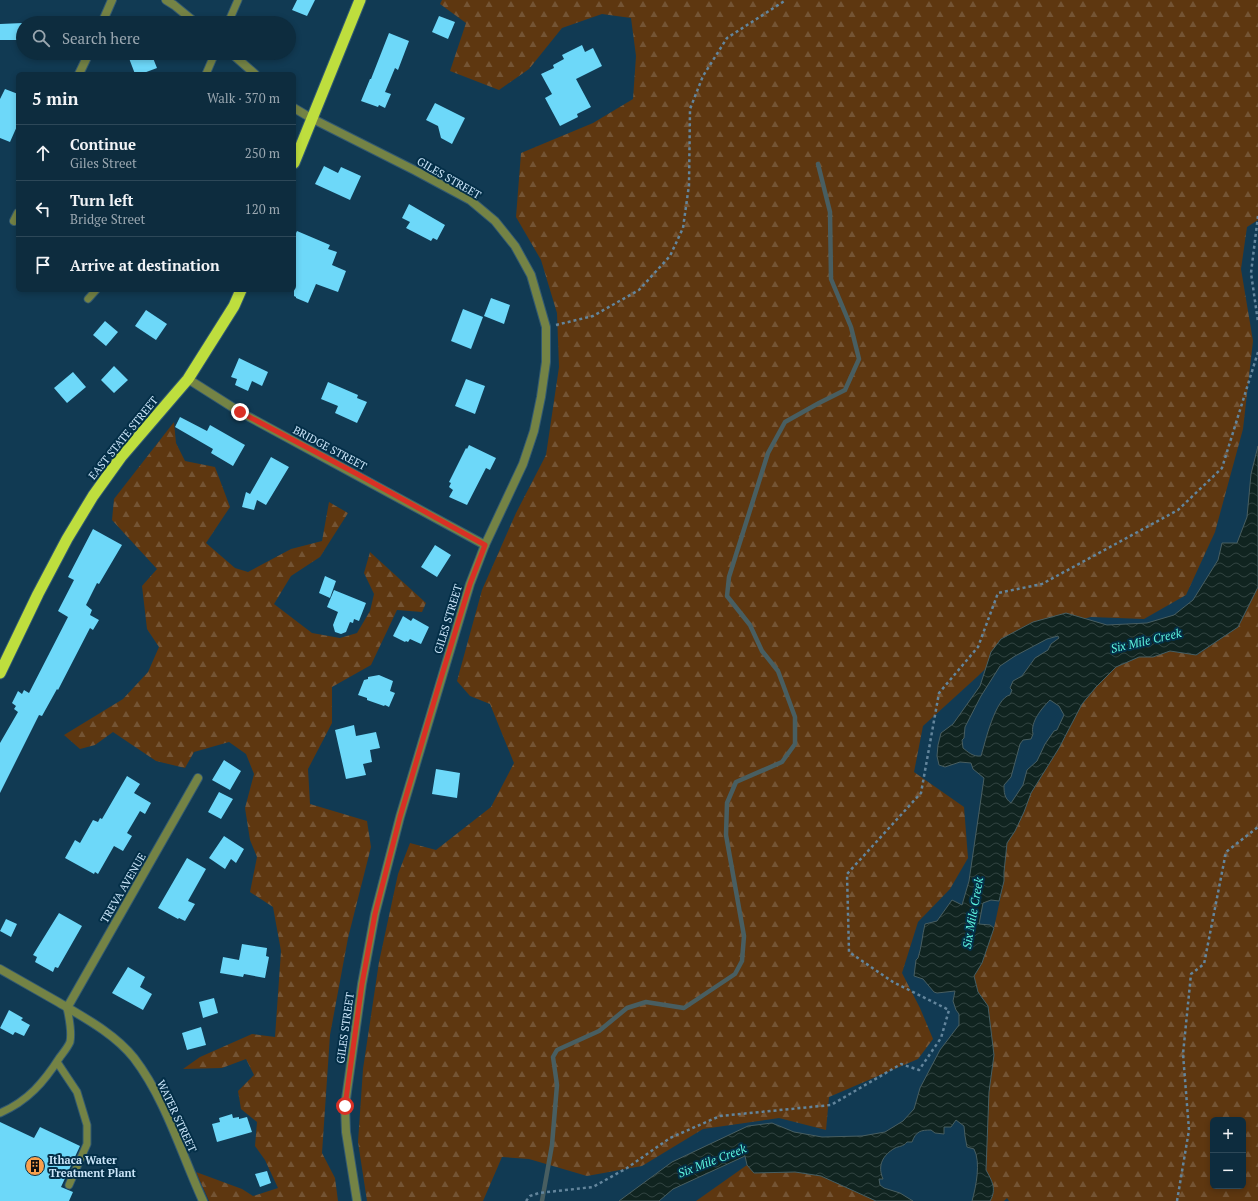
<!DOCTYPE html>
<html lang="en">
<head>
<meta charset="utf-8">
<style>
  :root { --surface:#0d2c3e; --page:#163445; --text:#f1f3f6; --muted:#9aa7b0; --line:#2d4858 }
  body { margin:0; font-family:"PT Serif",serif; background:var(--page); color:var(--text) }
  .controls { position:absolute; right:12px; bottom:12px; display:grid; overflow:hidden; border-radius:6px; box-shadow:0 2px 6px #0003 }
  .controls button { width:36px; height:36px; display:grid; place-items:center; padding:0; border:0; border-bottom:1px solid var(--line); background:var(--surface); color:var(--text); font:20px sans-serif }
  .stop { position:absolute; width:12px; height:12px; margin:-9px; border:3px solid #d93025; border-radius:50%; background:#fff }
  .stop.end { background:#d93025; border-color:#fff; box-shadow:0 1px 4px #0008 }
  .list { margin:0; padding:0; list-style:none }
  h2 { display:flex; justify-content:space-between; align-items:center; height:52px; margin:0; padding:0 16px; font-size:17px }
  h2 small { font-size:13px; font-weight:400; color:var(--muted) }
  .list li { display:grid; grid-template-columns:26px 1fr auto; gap:12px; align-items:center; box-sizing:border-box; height:56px; padding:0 16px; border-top:1px solid var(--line) }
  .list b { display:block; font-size:15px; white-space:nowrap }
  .list p { margin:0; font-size:13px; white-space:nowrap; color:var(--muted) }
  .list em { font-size:13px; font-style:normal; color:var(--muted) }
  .icon { flex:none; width:22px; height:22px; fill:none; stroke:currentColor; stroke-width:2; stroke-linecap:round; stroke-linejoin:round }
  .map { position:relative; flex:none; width:1258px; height:1201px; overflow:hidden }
  .search { position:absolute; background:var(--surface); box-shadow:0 2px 6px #0003; left:16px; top:16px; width:280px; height:44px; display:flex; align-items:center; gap:10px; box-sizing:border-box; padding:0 14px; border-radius:22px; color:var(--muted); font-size:15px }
  .panel { position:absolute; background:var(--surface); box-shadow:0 2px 6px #0003; left:16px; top:72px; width:280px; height:220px; border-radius:6px }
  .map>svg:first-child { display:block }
  .forest { fill:url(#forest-firs); fill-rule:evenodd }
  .water { fill:url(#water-waves); stroke:#485e61; fill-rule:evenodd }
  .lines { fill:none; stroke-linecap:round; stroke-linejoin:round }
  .stream { stroke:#485e61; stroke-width:4.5 }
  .building { fill:#6dd8f9 }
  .service-casing { stroke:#325971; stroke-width:9 }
  .minor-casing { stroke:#325971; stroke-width:10 }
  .tertiary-casing { stroke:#325971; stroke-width:10 }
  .trunk-casing { stroke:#325971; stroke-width:13 }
  .path { stroke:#63859c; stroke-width:2.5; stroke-dasharray:3 3; stroke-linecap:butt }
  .service { stroke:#748345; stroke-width:7 }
  .minor { stroke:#748345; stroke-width:8 }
  .tertiary { stroke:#748345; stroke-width:8 }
  .trunk { stroke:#bede3e; stroke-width:11 }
  .route { stroke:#d93025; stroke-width:5 }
  .labels { text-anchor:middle; stroke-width:4; stroke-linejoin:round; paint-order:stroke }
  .street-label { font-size:11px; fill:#cae5f9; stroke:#042f48 }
  .poi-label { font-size:11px; font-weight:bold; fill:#cae5f9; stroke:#042f48; text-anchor:start }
  .water-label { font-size:12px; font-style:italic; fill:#5df5dd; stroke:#042f48 }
</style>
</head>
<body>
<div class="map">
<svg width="1258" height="1201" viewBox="0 0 1258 1201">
  <defs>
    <pattern id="forest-firs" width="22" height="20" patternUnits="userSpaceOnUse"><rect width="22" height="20" fill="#5e3710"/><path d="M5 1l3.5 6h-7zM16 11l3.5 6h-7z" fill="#745434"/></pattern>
    <pattern id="water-waves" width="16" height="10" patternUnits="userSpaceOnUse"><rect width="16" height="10" fill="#102420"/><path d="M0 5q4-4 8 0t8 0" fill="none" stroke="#314441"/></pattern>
  </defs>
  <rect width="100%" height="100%" fill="#113a53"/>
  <path class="forest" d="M442,0H1258V220L1247,227L1241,269L1253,341L1243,429L1215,532L1186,595L1144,619L1091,617L1021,634L978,676L923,726L914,772L964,807L968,858L950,889L918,922L902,973L920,1008L933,1039L918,1059L829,1097L826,1130L779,1118L703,1129L642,1166L587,1176L529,1159L502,1157L483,1201H367L358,1142L363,1069L379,962L398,874L410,843L436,850L491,807L514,763L490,704L470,696L457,681L482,590L516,513L546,455L559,367L557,313L541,260L516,217L521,153L593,123L633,99L636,56L631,18L602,14L562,28L529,69L499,90L450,71L466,23L440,4Z
    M174,422L176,443L185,461L215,467L230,507L206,543L235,568L248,572L291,549L322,541L329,502L348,513L320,557L291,576L274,604L312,633L340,638L357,633L370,611L374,594L364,573L370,552L426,603L422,612L397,610L371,665L332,687V723L308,769L310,804L367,821L371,847L348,938L330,1035L322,1153L335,1178L338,1201H209L196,1172L242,1189L253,1196L278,1188L265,1160L255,1146L257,1122L241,1109L238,1091L254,1075L246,1059L222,1068L183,1069L200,1057L252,1034L275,1037L281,951L273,907L250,892L257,857L250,840L245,808L254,774L246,754L229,742L194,752L185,768L156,761L113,732L95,745L80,749L64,735L123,699L148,672L159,647L147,629L142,586L157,569L112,520L114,499Z
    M1258,587V1201H1009L1007,1198L1004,1201H990C997,1189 992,1181 986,1170L989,1092L994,1055L988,1006L978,992L974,976L982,963L994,928L1004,881V872L1007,843L1015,831L1024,812L1031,793L1059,748L1082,704L1096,687L1116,667L1139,657H1153L1170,651L1197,655L1238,627ZM1213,1120H1243V1186H1213Z
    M747,1165L754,1173L795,1172L821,1176L876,1201H696Z"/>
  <path class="water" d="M1258,446V587L1238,627L1196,655L1170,651L1153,657H1139L1116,667L1096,687L1082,704L1059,748L1031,793L1024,812L1015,831L1007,843L1004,872V881L999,901L991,900L983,903L979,924L990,925L994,928L982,963L974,976L978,992L988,1006L994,1055L989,1092L986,1170C992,1181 997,1189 990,1201H972C976,1187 981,1162 974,1149L967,1147L965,1136L964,1126L956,1120L951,1127H944V1134L935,1133L931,1130C921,1130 916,1131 912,1142H907C903,1147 899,1146 895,1148C883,1155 877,1165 883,1179H879L880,1185L884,1188L900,1193L913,1201H876L821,1176L795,1172L754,1173L747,1165L745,1156L673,1189L659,1201H619L672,1162L748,1126L772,1123L794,1132L822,1137L862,1136L885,1132L903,1121L914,1109L920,1088L940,1050L959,1025V1014L956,1010L953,1001L955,991L937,993L934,992L923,979L914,976L916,960L918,958C922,946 922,936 925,924L937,921L952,900L962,905L969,881L984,778L973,769L971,763L960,762L945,767L939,765L937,756L938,745L941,733L953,724L980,686L991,652L1001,639L1033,622L1066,613L1107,625L1147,623L1174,615L1193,600L1218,560L1222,543H1237L1247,517L1251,474ZM1058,636L1059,638L1051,644L1048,650L1035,658L1022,676L1013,681L1010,688L1012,690L1010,695C995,698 985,743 981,756C973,757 968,752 963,748L962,740L964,738L965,727L981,696L1000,666L1015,656L1047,639ZM1050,700L1059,706L1064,715L1057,730L1054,731L1045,744L1037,761L1027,770L1023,785L1011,803C1004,798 1004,792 1004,785L1011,777L1020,744L1023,740L1031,739L1033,734C1030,722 1042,708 1050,700Z"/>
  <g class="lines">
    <path class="stream" d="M542,1201L552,1145L557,1085L553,1057L557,1050L599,1031L627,1008L646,1002L684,1008L735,974L742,961L744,936L726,835L727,803L736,782L782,762L795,744V717L778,671L762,651L750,625L727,596L729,577L768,453L785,422L819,403L845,390L859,359L851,327L831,279L830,212L818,164"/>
  </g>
  <path class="building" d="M297,0H315L307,16L292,10Z
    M439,16L455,22L448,39L432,32Z
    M23,23V40H0V24Z
    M389,33L409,41L398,70L395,68L385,92L391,94L385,108L379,105L378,107L361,101L370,79H371Z
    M582,45L585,52L593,48L602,66L576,79L591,107L577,114L578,117L560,126L545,98L552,94L541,74L554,68L553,65L564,59L562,55Z
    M127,53H151L157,68L141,74H135Z
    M5,89L18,94V124L10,142L0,138V99Z
    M435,103L465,118L452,144L441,138L438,126L426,120Z
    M324,166L338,173L341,167L361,176L350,200L315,184Z
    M409,204L445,225L437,240L433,238L431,241L406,228L410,222L402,218Z
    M297,231L330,245L328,249L337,252L332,265L346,271L338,292L316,284L308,303L296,298V297L294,296V237Z
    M491,298L510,305L504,324L484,316Z
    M463,309L483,317L471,349L451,341Z
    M146,310L167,324L156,340L135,326Z
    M105,321L118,332L106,346L93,335Z
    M239,358L268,372L262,386L252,381L248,391L235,385L237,379L231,377Z
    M114,366L128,380L114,393L101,380Z
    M73,372L86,387L67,403L54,388Z
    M466,379L485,386L475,414L455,406Z
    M328,382L358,395L357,398L367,402L357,423L335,413L338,406L321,399Z
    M180,417L207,431L210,425L245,445L233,466L211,453L213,449L175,427Z
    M469,445L496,458L490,470L486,468L467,505L449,497L453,490L449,487L451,483L449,482L466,448L467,449Z
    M271,457L289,467L266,505L257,500L254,510L242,507L246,492L250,494Z
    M93,529L122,545L99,584L97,583L86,605L92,610L90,615L99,620L93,630L90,628L58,690L57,689L42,716L39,715L0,793V743L18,712L14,709L16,706L12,703L18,691L22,694L24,690L29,693L68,617L58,611L74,580L68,577Z
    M435,545L451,555L437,577L421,567Z
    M325,576L336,581L330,598L319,593Z
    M334,590L366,603L359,621L354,619L353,623L350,622L346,632L341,634L335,632L333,625L338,612L327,607Z
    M403,616L411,621L413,618L429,627L421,644L410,639L408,642L406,641L405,642L393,636Z
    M379,675L393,681L390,691L395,693L389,707L385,705L384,706L367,700V698L358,695L364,680L368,679V677Z
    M354,725L356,736L376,732L380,748L370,750L372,762L363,764L366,775L346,779L335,730Z
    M224,760L241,771L230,790L212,780Z
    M436,769L460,773L457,798L432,794Z
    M127,776L140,784L134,793L151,803L145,814L140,811L127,833L132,836L123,851L114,846L98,874L95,872L94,874L65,858L75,840L80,843L93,820L98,822L100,818L102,819Z
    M219,792L233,799L221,819L208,812Z
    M224,836L244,849L236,863L231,859L225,869L209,858Z
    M187,858L206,869L188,901L195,904L185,921L179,918L178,919L158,908Z
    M59,913L82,926L58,968L55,967L53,972L35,962L37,957L33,955Z
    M6,919L17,924L11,937L0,931Z
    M242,944L267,948L266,956L269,957L265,978L244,974L243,977L220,973L223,957L239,960Z
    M128,967L145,977L140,987L152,994L143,1010L112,993Z
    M214,998L218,1013L203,1018L199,1002Z
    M9,1010L23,1018L21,1020L30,1025L24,1036L15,1032L13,1035L0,1028Z
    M201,1027L206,1045L187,1050L182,1033Z
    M232,1114L233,1118L239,1117V1119L247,1117L252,1132L217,1142L212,1124L220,1122L219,1118Z
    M0,1122L34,1138L40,1127L80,1146L61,1187L73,1192L69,1201H0Z
    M267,1171L271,1183L260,1187L255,1174Z"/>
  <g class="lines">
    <defs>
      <path id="service" d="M228,23L238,0
        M206,74L215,53
        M88,299L96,290
        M57,1062L77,1092L87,1125V1144L69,1185
        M0,1113C28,1101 44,1082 60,1057C63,1053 68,1047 70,1042C72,1032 69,1017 67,1008"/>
      <path id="minor" d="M102,23L112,0
        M79,74L89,53
        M14,221L18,213
        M188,379L240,412L485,545
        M0,969C19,980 39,991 58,1002C85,1018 115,1034 134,1058C166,1100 181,1153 203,1201
        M67,1008L198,778"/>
      <path id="tertiary" d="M166,0L174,5L196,23
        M231,53L255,74
        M294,108L311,118L416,171L470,200L495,221L515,246L531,275L546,327V362L541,397L534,431L523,464L485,545L470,584L400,817L375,914L362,984L345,1106L346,1132L357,1201"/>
      <path id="trunk" d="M294,163L360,0
        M0,673L38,594L67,539L93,496L121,457L188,379L234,306L241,290"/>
    </defs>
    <use href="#service" class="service-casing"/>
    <use href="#minor" class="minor-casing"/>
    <use href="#tertiary" class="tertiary-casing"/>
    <use href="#trunk" class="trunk-casing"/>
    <path class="path" d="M1258,216L1251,273L1258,322
      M556,325L593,316L639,290L670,256L683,228L689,185L690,109L703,76L727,38L786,0
      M526,1201L530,1196L539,1193L593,1187L627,1168L670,1138L720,1116L831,1105L901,1064L919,1070L941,1038L949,1010L893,982L849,952L847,874L921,793L939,693L978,647L998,593L1042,584L1178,510L1222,468L1258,352
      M1177,1201L1189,1130L1183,1054L1191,974L1204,964L1226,852L1258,827"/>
    <use href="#service" class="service"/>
    <use href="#minor" class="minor"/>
    <use href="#tertiary" class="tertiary"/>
    <use href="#trunk" class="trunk"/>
  </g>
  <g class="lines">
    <path class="route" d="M240,412L357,474L485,545L470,584L441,678L400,817L375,914L362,984L345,1106"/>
  </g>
  <defs>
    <symbol id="building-disc" viewBox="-11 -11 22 22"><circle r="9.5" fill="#f9a04d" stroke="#042f48"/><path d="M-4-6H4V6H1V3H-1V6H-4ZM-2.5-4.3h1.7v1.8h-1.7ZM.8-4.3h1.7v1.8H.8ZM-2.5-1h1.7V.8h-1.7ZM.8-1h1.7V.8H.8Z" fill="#111"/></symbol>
  </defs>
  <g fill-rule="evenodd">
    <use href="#building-disc" x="24" y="1155" width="22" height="22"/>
  </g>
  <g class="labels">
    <g class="street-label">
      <text transform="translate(449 178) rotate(30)" y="4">GILES STREET</text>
      <text transform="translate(123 438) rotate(-51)" y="4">EAST STATE STREET</text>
      <text transform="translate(330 448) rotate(28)" y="4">BRIDGE STREET</text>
      <text transform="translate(448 619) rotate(-73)" y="4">GILES STREET</text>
      <text transform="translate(123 888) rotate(-60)" y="4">TREVA AVENUE</text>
      <text transform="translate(345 1028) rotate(-82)" y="4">GILES STREET</text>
      <text transform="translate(177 1116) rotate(65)" y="4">WATER STREET</text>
    </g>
    <g class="poi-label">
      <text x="49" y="1164">Ithaca Water<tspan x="49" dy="13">Treatment Plant</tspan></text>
    </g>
    <g class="water-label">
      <text transform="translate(1146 641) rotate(-13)" y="4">Six Mile Creek</text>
      <text transform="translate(973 913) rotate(-80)" y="4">Six Mile Creek</text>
      <text transform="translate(712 1161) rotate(-21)" y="4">Six Mile Creek</text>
    </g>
  </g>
</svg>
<div class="controls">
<button>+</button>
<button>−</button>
</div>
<div class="stop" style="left:345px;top:1106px"></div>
<div class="stop end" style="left:240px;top:412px"></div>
<div class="search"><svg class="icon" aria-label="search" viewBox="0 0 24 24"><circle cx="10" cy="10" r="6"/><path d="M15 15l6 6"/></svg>Search here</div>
<section class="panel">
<h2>5 min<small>Walk · 370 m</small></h2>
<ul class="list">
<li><svg class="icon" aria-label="ahead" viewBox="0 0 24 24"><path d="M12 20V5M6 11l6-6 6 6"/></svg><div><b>Continue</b><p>Giles Street</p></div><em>250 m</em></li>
<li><svg class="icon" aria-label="left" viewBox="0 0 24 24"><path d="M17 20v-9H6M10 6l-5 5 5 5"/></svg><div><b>Turn left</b><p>Bridge Street</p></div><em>120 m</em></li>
<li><svg class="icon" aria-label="arrive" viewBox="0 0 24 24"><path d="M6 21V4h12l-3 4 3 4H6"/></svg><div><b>Arrive at destination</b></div></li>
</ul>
</section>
</div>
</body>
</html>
